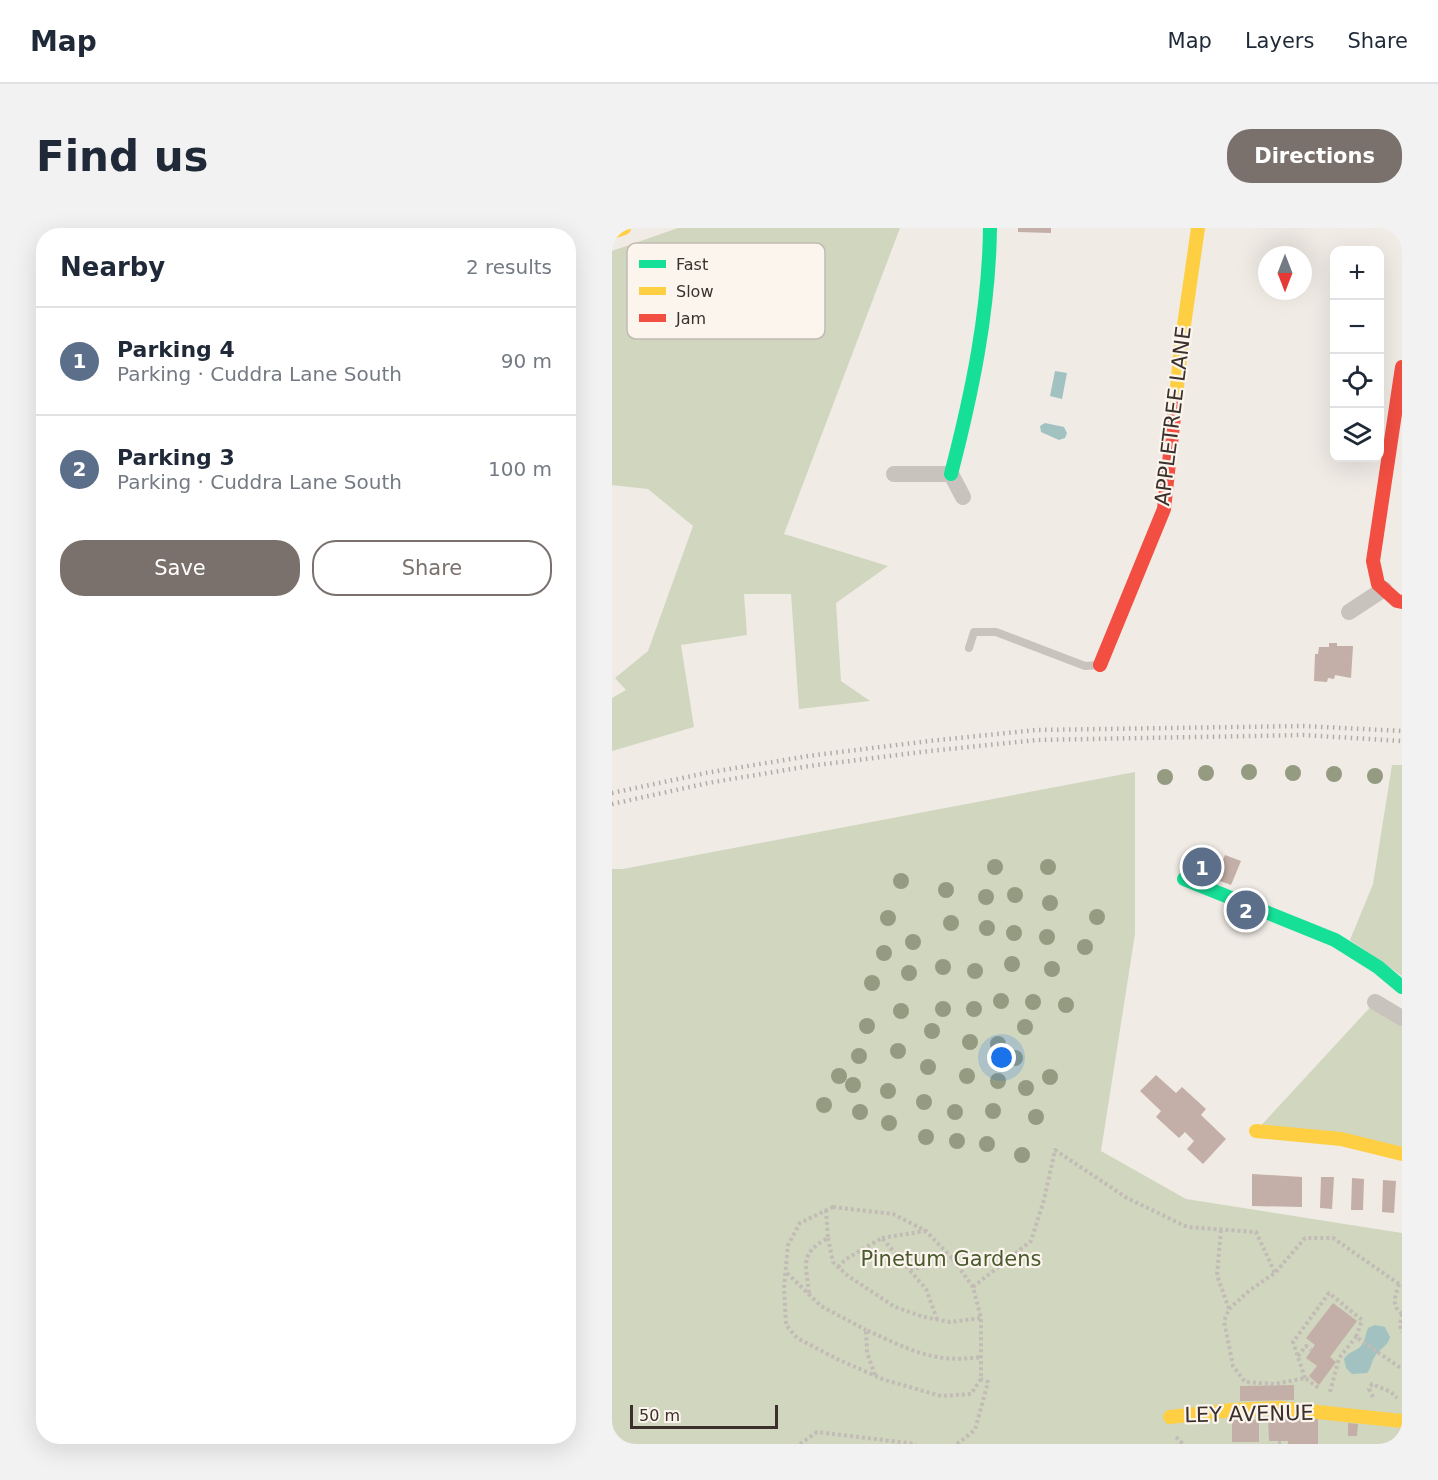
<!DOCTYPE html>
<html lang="en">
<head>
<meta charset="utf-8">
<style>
  :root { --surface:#fff; --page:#f2f2f3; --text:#1f2937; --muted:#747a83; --line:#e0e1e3; --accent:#7a716c }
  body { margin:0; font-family:"DejaVu Sans",sans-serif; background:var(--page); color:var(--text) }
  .controls { position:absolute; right:18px; top:18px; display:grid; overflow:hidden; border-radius:12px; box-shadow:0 6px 24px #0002 }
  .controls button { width:54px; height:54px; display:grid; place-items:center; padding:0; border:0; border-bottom:2px solid var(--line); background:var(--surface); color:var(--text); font:30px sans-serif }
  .compass { position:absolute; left:646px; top:18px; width:54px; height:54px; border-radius:50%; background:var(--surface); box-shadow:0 6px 24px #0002; rotate:180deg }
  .scale { position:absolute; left:18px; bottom:15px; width:148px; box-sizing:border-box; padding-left:6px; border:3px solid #3b302b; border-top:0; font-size:16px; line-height:21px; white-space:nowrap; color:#3b302b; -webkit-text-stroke:4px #fbf5ee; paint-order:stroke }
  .you { position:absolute; left:390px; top:830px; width:21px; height:21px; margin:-15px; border:4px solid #fff; border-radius:50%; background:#1a73e8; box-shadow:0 0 0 9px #1a73e833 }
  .badge { display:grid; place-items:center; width:39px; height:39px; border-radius:50%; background:var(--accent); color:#fff; font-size:20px; font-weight:700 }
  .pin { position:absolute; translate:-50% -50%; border:3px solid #fff; box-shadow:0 2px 6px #0006 }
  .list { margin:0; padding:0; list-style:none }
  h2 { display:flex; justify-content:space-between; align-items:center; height:78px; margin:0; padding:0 24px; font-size:26px }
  h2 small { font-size:20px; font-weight:400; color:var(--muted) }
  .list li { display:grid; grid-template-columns:39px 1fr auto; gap:18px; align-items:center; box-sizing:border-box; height:108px; padding:0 24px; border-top:2px solid var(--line) }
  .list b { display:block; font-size:22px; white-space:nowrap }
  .list p { margin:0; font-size:20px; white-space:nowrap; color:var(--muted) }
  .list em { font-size:20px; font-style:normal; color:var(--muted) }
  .actions { display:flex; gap:12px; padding:18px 24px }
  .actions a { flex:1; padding:14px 0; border:2px solid var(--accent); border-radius:24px; text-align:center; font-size:21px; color:var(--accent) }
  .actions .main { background:var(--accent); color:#fff }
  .icon { flex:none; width:33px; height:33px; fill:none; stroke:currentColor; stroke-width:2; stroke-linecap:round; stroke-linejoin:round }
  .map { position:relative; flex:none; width:790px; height:1216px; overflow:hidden; border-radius:24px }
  header { display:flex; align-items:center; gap:36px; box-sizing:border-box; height:84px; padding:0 30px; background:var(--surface); border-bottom:2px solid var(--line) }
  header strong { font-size:28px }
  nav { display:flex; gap:33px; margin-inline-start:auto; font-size:21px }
  .intro { display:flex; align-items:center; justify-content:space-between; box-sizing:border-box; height:144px; padding:0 36px }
  h1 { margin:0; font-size:42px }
  .button { padding:15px 27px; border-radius:24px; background:var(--accent); color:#fff; font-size:21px; font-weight:700 }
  main { display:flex; gap:36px; padding:0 36px }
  aside { flex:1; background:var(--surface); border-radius:24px; box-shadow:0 6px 24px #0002 }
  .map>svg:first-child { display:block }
  .green { fill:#d1d6bf }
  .water { fill:#a1c2c1 }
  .building { fill:#c3afa7 }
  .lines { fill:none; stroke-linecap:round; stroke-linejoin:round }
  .path { stroke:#c2bbb6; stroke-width:4; stroke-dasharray:3 3; stroke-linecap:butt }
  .lane { stroke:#c9c3be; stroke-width:8 }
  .street { stroke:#c9c3be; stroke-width:16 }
  .fast { stroke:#16e098; stroke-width:14 }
  .slow { stroke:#ffcf43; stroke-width:14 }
  .jam { stroke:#f24e42; stroke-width:14 }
  .rail { stroke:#b1aca8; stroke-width:4.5; stroke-dasharray:1.5 4.5; stroke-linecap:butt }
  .tree { fill:#959b80 }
  .labels { text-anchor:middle; stroke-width:4.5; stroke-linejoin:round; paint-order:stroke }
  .street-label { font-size:21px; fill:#3b302b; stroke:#fbf5ee }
  .park-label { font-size:21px; fill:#4a5a2e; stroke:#fbf5ee }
  .key { fill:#fbf5ee; stroke:#c1bab4; stroke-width:1.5 }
  .key-label { font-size:16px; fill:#3b302b }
</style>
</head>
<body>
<header>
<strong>Map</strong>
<nav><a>Map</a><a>Layers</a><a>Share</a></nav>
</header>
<div class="intro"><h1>Find us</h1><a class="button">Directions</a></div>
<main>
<aside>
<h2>Nearby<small>2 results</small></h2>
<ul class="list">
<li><span class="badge" style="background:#5c6f8a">1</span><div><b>Parking 4</b><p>Parking · Cuddra Lane South</p></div><em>90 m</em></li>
<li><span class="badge" style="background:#5c6f8a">2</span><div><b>Parking 3</b><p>Parking · Cuddra Lane South</p></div><em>100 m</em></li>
</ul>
<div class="actions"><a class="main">Save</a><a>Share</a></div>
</aside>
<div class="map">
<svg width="790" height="1216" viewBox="0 0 790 1216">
  <rect width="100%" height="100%" fill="#f0ebe5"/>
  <path class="green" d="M66,0H288L172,306L276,338L224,375L229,453L258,473L187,481L179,366H132L135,407L69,417L82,499L0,523V470L14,462L3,450L36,423L81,298L36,261L0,257V23Z
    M780,537H790V748L738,712L761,656Z
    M523,544V706L489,923L574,971L790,1005V1216H0V641H11Z
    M763,774L790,790V926L644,903Z"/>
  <path class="water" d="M443,143L455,145L450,171L438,168Z
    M433,195L452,199L455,205L453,210L447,212L429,204L428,198Z
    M763,1097L773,1099L778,1109C776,1118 768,1120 763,1128C759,1134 760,1139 755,1145L740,1146L734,1140L732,1131C736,1124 742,1124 748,1119C754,1113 753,1106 756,1100Z"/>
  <path class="building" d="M406,0H439V5L406,4Z
    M717,415H725V418H741L739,450L723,447L722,451L716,450L715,454L702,453L703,426H706L707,419H717Z
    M613,627L629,633L619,657L603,651Z
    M544,847L564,865L570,859L594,881L589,887L614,911L591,936L575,921L582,913L573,904L567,910L544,889L549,883L528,863Z
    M640,946L690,949V979L640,978Z
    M709,949H722L720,981L708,980Z
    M740,950L752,951L751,982H739Z
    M771,952L784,953L782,985L770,984Z
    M721,1075L745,1093L718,1129L724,1134L707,1157L697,1148L705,1138L694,1130L703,1117L694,1110Z
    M682,1157V1172L628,1173V1158Z
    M706,1188V1216H676V1213H657L656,1189Z
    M620,1192H647V1214H620Z
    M736,1195L746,1196L745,1208H736Z"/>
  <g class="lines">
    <path class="path" d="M221,979L281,986L314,1003L341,1031L361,1059L369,1090V1151L359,1166L329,1168L273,1152L225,1131L185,1110L174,1097L172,1060L176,1017L188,995Z
      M609,1002L605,1047L617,1081L612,1093L621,1138L633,1154L663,1156L693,1150L708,1161
      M216,1010L221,1034L236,1048L283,1079L312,1089L338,1094L369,1090
      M270,1010L313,1003
      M226,1039L234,1031L270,1010L314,1061L325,1091
      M298,1041L318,1038L341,1031
      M175,1045L209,1078L254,1102
      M787,1056C784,1067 778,1077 790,1086
      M361,1059L419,1013L432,972L443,922L515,970L575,999L644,1004L663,1045
      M197,1065C194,1035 187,1026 216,1010L214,982
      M617,1081L638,1062L663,1045L693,1010H721L787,1056
      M790,1086L788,1097L790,1104
      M686,1128L694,1118L699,1122
      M263,1147L255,1125L254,1102C297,1121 321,1136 369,1129
      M693,1150L681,1114L717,1065L750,1092L744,1109L790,1141
      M718,1164L727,1130L744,1109
      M761,1169L757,1161L760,1156L779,1164L785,1170
      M564,1209L571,1216
      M666,1215H670
      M188,1216L205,1204L304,1216
      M345,1216L363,1202L376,1154L369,1151"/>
    <path class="lane" d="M357,420L362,404H384L473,438L487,437"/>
    <path class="street" d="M282,246H339L351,269
      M737,384L772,361
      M763,774L790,790"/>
    <path class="fast" d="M339,246C360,165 377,84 378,0
      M572,651L723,712L766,739L790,759"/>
    <path class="slow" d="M0,4L12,0
      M563,179L569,118L586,0
      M644,903L729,911L790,926
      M558,1189L620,1182L668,1180L790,1193"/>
    <path class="jam" d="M790,139L761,333L766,356L785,373L790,374
      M488,437L552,281L563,179"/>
    <path class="rail" d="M0,565L94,545L196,528L317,513L424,502L691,498L790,503
      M0,576L96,555L197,538L318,523L425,512L691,507L790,513"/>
  </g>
  <g class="tree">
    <circle cx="637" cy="544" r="8"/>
    <circle cx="594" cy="545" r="8"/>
    <circle cx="681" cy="545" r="8"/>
    <circle cx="722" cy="546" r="8"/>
    <circle cx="763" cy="548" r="8"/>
    <circle cx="553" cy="549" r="8"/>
    <circle cx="383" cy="639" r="8"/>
    <circle cx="436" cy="639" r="8"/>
    <circle cx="289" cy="653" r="8"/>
    <circle cx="334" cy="662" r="8"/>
    <circle cx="403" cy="667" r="8"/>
    <circle cx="374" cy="669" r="8"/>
    <circle cx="438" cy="675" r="8"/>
    <circle cx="485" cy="689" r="8"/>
    <circle cx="276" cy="690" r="8"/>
    <circle cx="339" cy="695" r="8"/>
    <circle cx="375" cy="700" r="8"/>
    <circle cx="402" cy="705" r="8"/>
    <circle cx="435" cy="709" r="8"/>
    <circle cx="301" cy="714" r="8"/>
    <circle cx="473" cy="719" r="8"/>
    <circle cx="272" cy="725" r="8"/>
    <circle cx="400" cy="736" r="8"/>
    <circle cx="331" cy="739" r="8"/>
    <circle cx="440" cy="741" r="8"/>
    <circle cx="363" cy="743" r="8"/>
    <circle cx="297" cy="745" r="8"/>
    <circle cx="260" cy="755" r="8"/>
    <circle cx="389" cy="773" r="8"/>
    <circle cx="421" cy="774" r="8"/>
    <circle cx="454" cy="777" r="8"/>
    <circle cx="331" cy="781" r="8"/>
    <circle cx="362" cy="781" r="8"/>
    <circle cx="289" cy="783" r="8"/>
    <circle cx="255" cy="798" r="8"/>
    <circle cx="413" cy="799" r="8"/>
    <circle cx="320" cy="803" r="8"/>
    <circle cx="358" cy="814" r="8"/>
    <circle cx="386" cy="816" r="8"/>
    <circle cx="286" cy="823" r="8"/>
    <circle cx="247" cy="828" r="8"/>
    <circle cx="403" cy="830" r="8"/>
    <circle cx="316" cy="839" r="8"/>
    <circle cx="227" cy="848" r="8"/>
    <circle cx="355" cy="848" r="8"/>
    <circle cx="438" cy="849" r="8"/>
    <circle cx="386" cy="853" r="8"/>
    <circle cx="241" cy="857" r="8"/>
    <circle cx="414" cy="860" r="8"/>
    <circle cx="276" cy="863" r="8"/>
    <circle cx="312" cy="874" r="8"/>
    <circle cx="212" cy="877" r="8"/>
    <circle cx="381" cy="883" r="8"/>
    <circle cx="248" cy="884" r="8"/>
    <circle cx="343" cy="884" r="8"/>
    <circle cx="424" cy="889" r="8"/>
    <circle cx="277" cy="895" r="8"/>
    <circle cx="314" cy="909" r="8"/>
    <circle cx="345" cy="913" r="8"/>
    <circle cx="375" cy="916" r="8"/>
    <circle cx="410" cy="927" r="8"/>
  </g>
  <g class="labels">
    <g class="street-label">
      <text transform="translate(561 188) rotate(-83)" y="7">APPLETREE LANE</text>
      <text transform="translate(637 1186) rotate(-1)" y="7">LEY AVENUE</text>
    </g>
    <g class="park-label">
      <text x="339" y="1038">Pinetum Gardens</text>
    </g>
  </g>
  <rect x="15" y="15" width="198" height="96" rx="9" class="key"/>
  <rect x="27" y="32" width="27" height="8" fill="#16e098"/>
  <rect x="27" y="59" width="27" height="8" fill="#ffcf43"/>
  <rect x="27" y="86" width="27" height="8" fill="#f24e42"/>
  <g class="key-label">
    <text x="64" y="42">Fast</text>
    <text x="64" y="69">Slow</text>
    <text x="64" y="96">Jam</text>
  </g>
</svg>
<div class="controls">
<button>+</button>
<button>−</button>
<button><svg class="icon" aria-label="locate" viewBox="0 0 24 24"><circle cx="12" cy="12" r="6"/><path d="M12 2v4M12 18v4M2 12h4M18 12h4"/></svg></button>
<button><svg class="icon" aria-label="layers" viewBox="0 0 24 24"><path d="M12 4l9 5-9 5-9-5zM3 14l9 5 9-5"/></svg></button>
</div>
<svg class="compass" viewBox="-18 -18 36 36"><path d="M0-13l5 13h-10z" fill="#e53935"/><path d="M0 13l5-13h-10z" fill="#747a83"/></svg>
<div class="scale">50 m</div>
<div class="you"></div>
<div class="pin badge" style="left:590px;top:639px;background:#5c6f8a">1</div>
<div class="pin badge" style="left:634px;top:682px;background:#5c6f8a">2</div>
</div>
</main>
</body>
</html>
